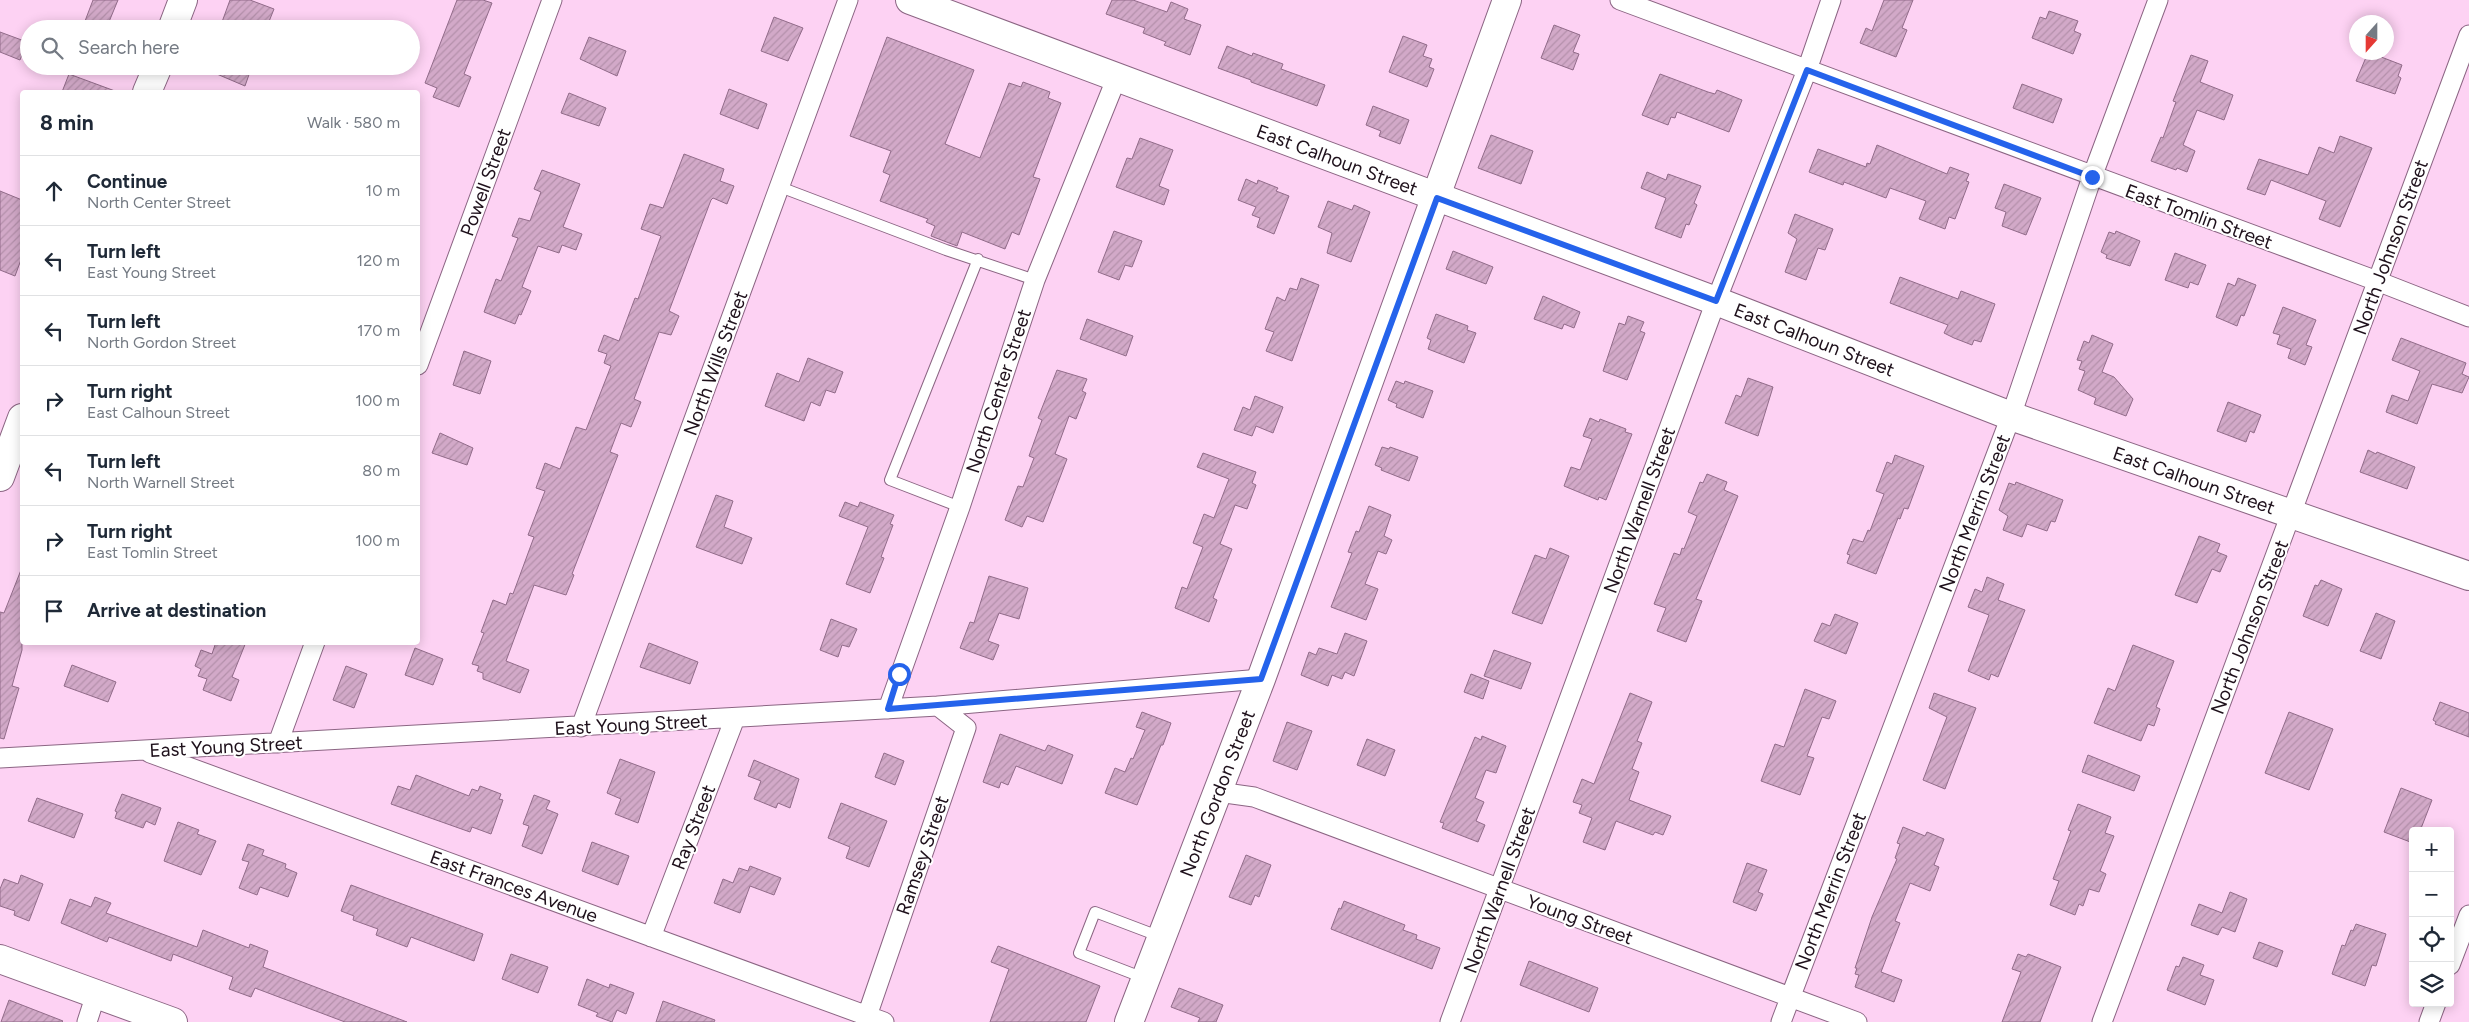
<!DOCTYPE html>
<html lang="en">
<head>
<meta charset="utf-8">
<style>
  :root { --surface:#fff; --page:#f2f2f3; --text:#1f2937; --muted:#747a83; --line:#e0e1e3 }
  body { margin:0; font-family:Figtree,sans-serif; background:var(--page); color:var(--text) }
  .controls { position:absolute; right:15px; bottom:15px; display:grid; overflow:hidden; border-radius:5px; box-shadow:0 2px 12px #0003 }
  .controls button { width:45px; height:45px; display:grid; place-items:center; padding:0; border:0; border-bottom:1px solid var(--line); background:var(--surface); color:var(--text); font:25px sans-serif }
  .compass { position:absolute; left:2349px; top:15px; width:45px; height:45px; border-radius:50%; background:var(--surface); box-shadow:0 2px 12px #0003; rotate:201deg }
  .stop { position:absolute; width:15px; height:15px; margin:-11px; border:4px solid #2563eb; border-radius:50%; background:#fff }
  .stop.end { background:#2563eb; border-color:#fff; box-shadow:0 1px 5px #0008 }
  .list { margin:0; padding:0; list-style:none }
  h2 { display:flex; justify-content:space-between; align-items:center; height:65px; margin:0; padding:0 20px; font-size:21px }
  h2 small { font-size:16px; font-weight:400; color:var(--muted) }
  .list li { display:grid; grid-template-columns:32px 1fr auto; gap:15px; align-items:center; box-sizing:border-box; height:70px; padding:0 20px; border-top:1px solid var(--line) }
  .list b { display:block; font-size:19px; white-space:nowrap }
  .list p { margin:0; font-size:16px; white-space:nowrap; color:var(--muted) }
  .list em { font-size:16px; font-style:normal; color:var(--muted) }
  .icon { flex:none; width:28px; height:28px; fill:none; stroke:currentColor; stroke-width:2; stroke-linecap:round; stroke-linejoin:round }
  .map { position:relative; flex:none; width:2469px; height:1022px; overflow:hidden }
  .search { position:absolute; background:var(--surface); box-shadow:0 2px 12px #0003; left:20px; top:20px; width:400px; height:55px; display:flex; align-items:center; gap:12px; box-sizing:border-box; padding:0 18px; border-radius:28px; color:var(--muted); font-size:19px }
  .panel { position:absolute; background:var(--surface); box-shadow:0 2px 12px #0003; left:20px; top:90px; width:400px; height:555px; border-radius:5px }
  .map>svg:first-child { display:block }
  .building { fill:url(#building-hatch); stroke:#916b89 }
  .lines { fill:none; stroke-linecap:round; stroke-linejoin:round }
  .lane-casing { stroke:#8b6583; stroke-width:12 }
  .street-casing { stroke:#8b6583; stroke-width:21 }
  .secondary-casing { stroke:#8b6583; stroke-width:30 }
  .lane { stroke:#fff; stroke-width:10 }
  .street { stroke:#fff; stroke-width:19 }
  .secondary { stroke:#fff; stroke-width:28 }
  .route { stroke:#2563eb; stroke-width:6 }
  .labels { text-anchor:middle; stroke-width:4; stroke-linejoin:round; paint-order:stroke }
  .street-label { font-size:19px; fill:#1e101b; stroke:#fff }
</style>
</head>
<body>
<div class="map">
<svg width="2469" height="1022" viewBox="0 0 2469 1022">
  <defs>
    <pattern id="building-hatch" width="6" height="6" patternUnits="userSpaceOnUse" patternTransform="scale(1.25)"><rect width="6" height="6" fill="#d2a9c8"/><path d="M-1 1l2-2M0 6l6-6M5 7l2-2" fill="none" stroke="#b490ab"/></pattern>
  </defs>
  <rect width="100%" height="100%" fill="#fdd2f3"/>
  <path class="building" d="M93,0H118L106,29H82Z
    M230,0H250L274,9L266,29H240L222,22Z
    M457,0H483L492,3L464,74L471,77L459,107L433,97L437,88L425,83Z
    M1112,0H1133L1167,12L1171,2L1188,9L1184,19L1201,25L1190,55L1164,45L1166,42L1143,33L1145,28L1106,14Z
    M1884,0H1913L1902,28L1907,30L1896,57L1860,43L1866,28L1872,31Z
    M2049,11L2078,21L2074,31L2081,34L2073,54L2032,38L2040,17L2046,19Z
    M774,17L803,28L788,61L761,51Z
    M1554,25L1580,35L1573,52L1579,54L1573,70L1541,58Z
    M0,32L27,42L20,60L0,52Z
    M1403,36L1427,45L1423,56L1432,59L1429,67L1434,69L1427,87L1389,72Z
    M589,37L626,51L617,76L580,59Z
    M887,37L974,70L945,144L980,158L1009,83L1021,87L1023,82L1050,92L1048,98L1061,103L1033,177L1040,179L1019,235L1012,232L1005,249L962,232L957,246L931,236L935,226L926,222L928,219L880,201L890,175L883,172L891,151L850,136Z
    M1227,46L1252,56L1253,53L1283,64L1281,69L1325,85L1317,106L1251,82V80L1218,68Z
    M2191,55L2208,61L2200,82L2233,95L2224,120L2197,110L2183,145L2195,151L2187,172L2177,168L2176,170L2151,161L2161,137L2163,138L2176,102L2173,101Z
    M2367,55L2375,58L2376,55L2402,65L2398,76L2401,78L2395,94L2356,81Z
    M198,66H252L245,86Z
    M69,74L115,91V92H62Z
    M1660,74L1708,92L1715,94L1717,90L1742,100L1729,132L1677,112L1675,118L1671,117L1668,125L1642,115Z
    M2022,84L2062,99L2053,123L2013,108Z
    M729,89L767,104L758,129L720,114Z
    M569,93L606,108L599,126L561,113Z
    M1373,106L1409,120L1400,144L1379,136L1381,131L1366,125Z
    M1491,135L1533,151L1521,184L1478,168Z
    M2340,136L2372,148L2340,227L2319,219L2326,201L2271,180L2265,195L2247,189L2259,159L2308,175L2319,147L2334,153Z
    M1140,138L1173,150L1159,186L1169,190L1164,205L1116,187L1127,158L1132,159Z
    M1877,145L1947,174L1950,167L1969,174L1966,181L1969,182L1955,219L1949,217L1945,229L1919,219L1926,201L1890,188L1886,198L1844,182L1843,185L1809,172L1818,149L1866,167L1867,163L1870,164Z
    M684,154L724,169L720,181L734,186L727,204L713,198L711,200L669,311L679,316L671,335L659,332L634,399L641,402L631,427L621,423L610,452L618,455L572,574L574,575L566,595L534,585L506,661L529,670L520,693L483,679V673L477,671L479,666L472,664L484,633L481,632L493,600L506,605L510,593L513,594L534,537L528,535L545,491L536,488L545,463L560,469L576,427L586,430L611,366L604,363L607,354L598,351L604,335L619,341L635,298L638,299L661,236L641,229L650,204L663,208Z
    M542,170L580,184L563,227L582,234L576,250L562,245L559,253L538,246L522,287L531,291L521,315L519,314L515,324L484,312L496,279L501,281L518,238L512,236L519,218L530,221L541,192L534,189Z
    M1647,172L1666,180L1668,174L1701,186L1694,203L1697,205L1689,225L1686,224L1681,238L1655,228L1666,198L1641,188Z
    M1246,179L1257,184L1258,180L1278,188L1276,191L1289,196L1274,234L1257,227L1260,218L1252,215L1256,207L1238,200Z
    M2004,184L2041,198L2026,235L2002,226L2006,212L1995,208Z
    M0,191L22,200V257L15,276L0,270Z
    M1328,201L1352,210L1354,205L1370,212L1351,262L1327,253L1332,233L1318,227Z
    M1795,214L1833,229L1825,250L1818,248L1806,280L1785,272L1797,239L1788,233Z
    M1114,231L1142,241L1132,267L1125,265L1119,280L1098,272Z
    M2116,231L2140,241L2130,266L2106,258L2107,255L2101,252L2109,232L2115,234Z
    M1453,251L1493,267L1486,284L1446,269Z
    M2175,253L2206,265L2198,285L2190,282L2188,288L2165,280Z
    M1900,277L1958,299L1961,291L1995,304L1981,342L1974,340L1972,345L1954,338L1944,333L1948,325L1890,303Z
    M1301,278L1319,285L1292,361L1266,351L1274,332L1265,329L1277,297L1285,301L1290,288L1297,290Z
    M2238,278L2256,285L2244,316L2241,315L2237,326L2216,317L2228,283L2235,286Z
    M1543,296L1580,312L1574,328L1564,324L1562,329L1534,319Z
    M2283,307L2316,320L2306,345L2312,347L2305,365L2288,358L2291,349L2277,344L2280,335L2273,333Z
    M1436,314L1468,326L1467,330L1476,333L1464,363L1428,349L1431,340L1427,338Z
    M1628,316L1644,322L1640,331L1645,333L1627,380L1603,371L1619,323L1625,325Z
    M1087,319L1133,336L1126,356L1080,339Z
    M2092,335L2113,344L2102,372L2114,377L2133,399L2126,416L2094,404L2096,398L2078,390L2085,371L2079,369L2082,361L2077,360L2084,341L2089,343Z
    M2401,338L2466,363L2462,374L2469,377L2462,393L2432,384L2417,424L2386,412L2392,395L2408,401L2420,371L2392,360Z
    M464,351L491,361L480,394L453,385Z
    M808,358L843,372L835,393L826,390L820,406L811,402L804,421L765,406L777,373L799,382Z
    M1057,370L1087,379L1082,391L1086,393L1076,419L1069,416L1055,454L1067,459L1043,522L1027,516L1022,527L1005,520L1018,486L1023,487L1034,458L1029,456L1042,420L1038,418Z
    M1748,378L1773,387L1758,436L1725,423L1736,395L1741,397Z
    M1396,381L1404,384L1405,381L1433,391L1423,418L1396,407L1397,404L1388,400Z
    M1255,396L1283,407L1273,433L1256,426L1252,436L1234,430L1243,407L1250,410Z
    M2228,402L2261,415L2254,433L2250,431L2246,442L2217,431Z
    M1590,418L1599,422L1600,419L1626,429L1625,432L1632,434L1606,500L1599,497L1598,500L1564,486L1571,467L1580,470L1581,468L1592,439L1583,436Z
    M440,433L473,448L467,465L432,453Z
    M1382,447L1389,449L1390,447L1418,457L1409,481L1381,470L1382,468L1375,465Z
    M2368,450L2376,454L2377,452L2415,467L2407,489L2360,472Z
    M1203,453L1256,472L1252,483L1256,485L1247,509L1235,505L1220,544L1232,549L1213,598L1217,600L1209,622L1175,608L1182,587L1187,589L1203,547L1193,543L1204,514L1214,518L1229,479L1197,467Z
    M1895,455L1924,466L1908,509L1904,508L1900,519L1898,518L1876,574L1847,563L1850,555L1847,554L1853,539L1863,542L1868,530L1870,531L1884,494L1876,491L1887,462L1892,464Z
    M1707,474L1727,482L1724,490L1738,496L1696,599L1702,601L1686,642L1657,631L1666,608L1654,604L1674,553L1680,555L1682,548L1684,549L1697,516L1688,512L1700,482L1703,483Z
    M2016,482L2063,500L2055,522L2051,521L2047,531L2027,524L2022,537L2003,530L2008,516L1999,510L2009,483L2015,485Z
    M716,495L733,501L724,527L752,538L742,564L696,547Z
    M845,502L858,507L860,502L894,515L890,524L893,525L881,557L884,558L870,593L846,584L868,527L839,516Z
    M1369,506L1391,515L1384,536L1392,540L1386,554L1378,551L1365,584L1378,589L1366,620L1331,607L1352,553L1348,552L1356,531L1359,532Z
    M2199,536L2220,544L2217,552L2227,556L2220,572L2212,569L2197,603L2175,595Z
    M1550,548L1569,556L1542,624L1512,613L1535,555L1546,559Z
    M21,570L22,650L12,686L19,688L4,739L0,738V612L4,613Z
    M989,576L1028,588L1019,619L999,613L988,641L999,645L993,660L960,648L970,622L974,623Z
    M1987,577L2004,584L1998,600L2025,610L1998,677L1991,674L1989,680L1968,671L1989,615L1968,607L1975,589L1982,592Z
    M2321,580L2342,589L2328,626L2303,616L2315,585L2318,586Z
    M2376,613L2395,621L2381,659L2360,651Z
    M1835,614L1858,623L1846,654L1814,641L1822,623L1830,626Z
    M831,619L857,629L849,647L842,645L838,657L820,650Z
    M1345,633L1367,641L1354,676L1345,672L1342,679L1332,675L1328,686L1301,675L1309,652L1316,655L1319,648L1337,654Z
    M216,642H246L232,677L239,680L231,701L203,690L207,679L198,676L201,669L195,666L201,650L212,654Z
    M649,643L698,662L690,684L640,667Z
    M2133,645L2174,661L2156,707L2160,709L2154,726L2148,724L2141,741L2094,723L2108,688L2115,691Z
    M415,648L443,659L433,685L405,675Z
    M1494,650L1531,663L1521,689L1484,676Z
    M72,665L116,682L108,702L64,686Z
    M346,666L367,674L354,708L333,700Z
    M1471,674L1489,681L1483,699L1464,692Z
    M1805,689L1836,701L1829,719L1822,717L1807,756L1814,758L1800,795L1761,781L1775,744L1784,747Z
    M1630,693L1652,702L1637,741L1642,743L1632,769L1639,772L1629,800L1671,816L1663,835L1655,832L1653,835L1616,821L1605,850L1583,842L1592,818L1579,813L1582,805L1573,802L1582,779L1594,784Z
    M1934,693L1976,708L1945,789L1923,780L1947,717L1929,708Z
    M2440,702L2469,713V737L2435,724L2436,722L2433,720Z
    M1142,712L1171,723L1163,745H1161L1137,805L1105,793L1115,768L1125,772L1131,758L1133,759L1145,730L1136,727Z
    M2289,712L2333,729L2309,790L2265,773Z
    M1287,722L1312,731L1297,770L1273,761Z
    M1000,734L1045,751L1048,745L1073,755L1062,784L1016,766L1008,785L1001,782L999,788L983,782Z
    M1482,736L1506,746L1496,773L1486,770L1475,798L1484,802L1476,821L1485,825L1478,842L1442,828L1444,823L1440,822L1475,737L1481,740Z
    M1367,739L1395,750L1385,776L1357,765Z
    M884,753L904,761L895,785L875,777Z
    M2088,755L2140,776L2134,791L2082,772Z
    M620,759L655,772L638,823L615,814L621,799L607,793Z
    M754,760L799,779L790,808L778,803L776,808L754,799L761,781L748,776Z
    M416,775L469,796L472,789L478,791L480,786L501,794L499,799L503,800L491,834L472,827L470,832L391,804L398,786L410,790Z
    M2401,788L2432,800L2420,831H2413V843L2384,832Z
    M122,794L161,808L155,825L146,821L143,828L115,818L117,812L115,811Z
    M534,795L550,801L546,809L558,814L542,854L522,846L529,826L523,824Z
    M37,798L83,814L74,838L28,821Z
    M841,803L887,821L869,867L846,858L850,847L828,838Z
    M2078,804L2111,817L2105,833L2114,836L2100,871L2106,874L2099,892L2089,889L2083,906L2079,904L2075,915L2050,905L2059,881L2053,879L2071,831L2068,830Z
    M178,822L199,830L197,834L216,841L201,875L164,861Z
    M1903,827L1925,836L1927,832L1944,839L1934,865L1939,867L1930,891L1910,883L1895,921L1900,923L1881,972L1902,980L1894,1002L1855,987L1859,975L1855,974L1857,968H1855L1872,917L1897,859L1895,858L1900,844L1897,843Z
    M592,842L629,856L618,885L582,871Z
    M248,844L264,850L262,855L286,864L285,868L297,873L288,897L260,887L257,895L239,888L249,862L242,860Z
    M1246,855L1271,865L1259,897L1255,895L1251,905L1229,897Z
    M1747,863L1767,870L1758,892L1763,894L1756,911L1733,902Z
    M750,866L781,878L774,895L750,886L740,913L714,903L723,879L733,883L739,868L748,871Z
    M21,875L43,884L29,921L14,915L15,911L0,906V889L4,879L18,884Z
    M351,885L483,934L474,961L411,937L407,947L376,935L378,929L353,920L354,916L341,911Z
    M2230,892L2247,899L2235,932L2222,927L2218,935L2191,925L2199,904L2222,913Z
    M95,897L111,903L106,913L197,947L203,930L249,948L250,944L268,951L263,967L407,1022H345L255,988L251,997L229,989L233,977L173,954L171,961L109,937L107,942L61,923L70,899L91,907Z
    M1344,901L1405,925L1403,930L1417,935L1416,939L1440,948L1432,969L1331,929L1339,908L1341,909Z
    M2356,924L2386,934L2376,966L2372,965L2365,986L2332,974L2342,945L2345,946L2351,930L2353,931Z
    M2259,942L2283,951L2277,967L2253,958Z
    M998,946L1100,986L1086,1022H990L1009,969L991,962Z
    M511,954L548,967L538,993L502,979Z
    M2018,954L2026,957L2028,954L2061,967L2040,1022H2002L2021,972L2012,969Z
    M2183,957L2204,965L2200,975L2214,980L2205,1005L2167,990L2176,966L2179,967Z
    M1529,961L1598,988L1589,1012L1520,985Z
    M587,979L609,988L610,984L634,993L626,1014L617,1010L612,1022L596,1016L598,1013L578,1005Z
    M1179,988L1223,1005L1216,1022H1198L1200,1018L1171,1007Z
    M9,1000L63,1021L62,1022H1Z
    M663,1001L715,1020L714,1022H656Z"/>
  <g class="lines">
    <defs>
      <path id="lane" d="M780,187L946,250L1035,280
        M960,507L890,480L978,259
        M1144,978L1079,953L1095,912L1161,937"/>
      <path id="street" d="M1620,0L2377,281L2469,317
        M418,365L552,0
        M888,709L960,507L1035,280L1117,77
        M581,727L848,0
        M278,743L315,642
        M150,753L884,1022
        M0,758L938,706L1261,679
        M1218,792L1254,797L1857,1022
        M651,937L735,718
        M2450,965L2469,915
        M867,1016L966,728L938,706
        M87,1022L96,994
        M1450,1022L1716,301L1807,70L1831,0
        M1781,1022L2011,416L2092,177L2158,0
        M2102,1022L2469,35
        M2429,1022L2436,1003"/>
      <g id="secondary">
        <path id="s1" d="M910,0L1716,301L2011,416L2469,576"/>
        <path d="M172,29L183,0"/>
        <path d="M147,92L158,66"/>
        <path d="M0,477L22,418"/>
        <path d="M0,959L173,1022"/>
        <path id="s2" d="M1129,1022L1261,679L1507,0"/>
      </g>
    </defs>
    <use href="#lane" class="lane-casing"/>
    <use href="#street" class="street-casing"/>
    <use href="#secondary" class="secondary-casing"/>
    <use href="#lane" class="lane"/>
    <use href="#street" class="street"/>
    <use href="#secondary" class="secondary"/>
  </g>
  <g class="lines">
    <path class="route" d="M899,674L888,709L1261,679L1437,198L1716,301L1807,70L2092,177"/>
  </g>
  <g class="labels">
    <g class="street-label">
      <text dy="7" stroke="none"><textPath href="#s1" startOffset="456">East Calhoun Street</textPath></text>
      <text transform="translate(485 182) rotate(-70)" y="7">Powell Street</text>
      <text transform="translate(2199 216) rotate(20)" y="7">East Tomlin Street</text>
      <text transform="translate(2390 247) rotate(-70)" y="7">North Johnson Street</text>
      <text dy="7" stroke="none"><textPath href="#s1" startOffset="966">East Calhoun Street</textPath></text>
      <text transform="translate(715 363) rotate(-70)" y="7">North Wills Street</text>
      <text transform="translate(998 391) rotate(-72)" y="7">North Center Street</text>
      <text dy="7" stroke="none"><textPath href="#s1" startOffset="1371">East Calhoun Street</textPath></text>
      <text transform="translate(1639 510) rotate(-70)" y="7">North Warnell Street</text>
      <text transform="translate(1974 513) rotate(-69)" y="7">North Merrin Street</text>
      <text transform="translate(2249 627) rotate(-69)" y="7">North Johnson Street</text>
      <text transform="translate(631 724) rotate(-3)" y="7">East Young Street</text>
      <text transform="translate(226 746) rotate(-3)" y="7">East Young Street</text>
      <text dy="7" stroke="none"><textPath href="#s2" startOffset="245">North Gordon Street</textPath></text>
      <text transform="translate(693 827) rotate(-69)" y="7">Ray Street</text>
      <text transform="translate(922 855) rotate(-71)" y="7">Ramsey Street</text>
      <text transform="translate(514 886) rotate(20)" y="7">East Frances Avenue</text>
      <text transform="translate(1499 890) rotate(-70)" y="7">North Warnell Street</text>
      <text transform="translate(1830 891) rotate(-69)" y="7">North Merrin Street</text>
      <text transform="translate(1580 919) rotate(20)" y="7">Young Street</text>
    </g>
  </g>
</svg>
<div class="controls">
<button>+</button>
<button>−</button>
<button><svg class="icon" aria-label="locate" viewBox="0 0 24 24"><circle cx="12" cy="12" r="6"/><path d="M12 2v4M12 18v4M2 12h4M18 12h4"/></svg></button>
<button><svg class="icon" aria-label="layers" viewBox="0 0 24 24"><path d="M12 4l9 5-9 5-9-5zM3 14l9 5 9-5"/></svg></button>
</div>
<svg class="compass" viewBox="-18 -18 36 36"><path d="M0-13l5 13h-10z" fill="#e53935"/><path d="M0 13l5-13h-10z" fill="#747a83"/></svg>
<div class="stop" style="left:899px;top:674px"></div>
<div class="stop end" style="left:2092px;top:177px"></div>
<div class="search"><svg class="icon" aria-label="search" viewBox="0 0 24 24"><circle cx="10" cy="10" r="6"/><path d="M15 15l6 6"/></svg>Search here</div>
<section class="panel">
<h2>8 min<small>Walk · 580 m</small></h2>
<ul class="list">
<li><svg class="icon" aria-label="ahead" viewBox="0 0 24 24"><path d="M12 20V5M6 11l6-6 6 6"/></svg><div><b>Continue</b><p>North Center Street</p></div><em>10 m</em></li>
<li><svg class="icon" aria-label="left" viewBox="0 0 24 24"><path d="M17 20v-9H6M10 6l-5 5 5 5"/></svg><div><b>Turn left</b><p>East Young Street</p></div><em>120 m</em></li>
<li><svg class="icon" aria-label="left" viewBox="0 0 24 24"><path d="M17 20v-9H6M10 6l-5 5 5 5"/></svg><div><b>Turn left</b><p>North Gordon Street</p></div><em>170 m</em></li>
<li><svg class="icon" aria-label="right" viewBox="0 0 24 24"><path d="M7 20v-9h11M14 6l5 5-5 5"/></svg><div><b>Turn right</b><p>East Calhoun Street</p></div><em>100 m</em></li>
<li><svg class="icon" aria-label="left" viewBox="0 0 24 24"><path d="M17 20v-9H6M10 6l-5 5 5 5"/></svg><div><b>Turn left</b><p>North Warnell Street</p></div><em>80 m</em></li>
<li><svg class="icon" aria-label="right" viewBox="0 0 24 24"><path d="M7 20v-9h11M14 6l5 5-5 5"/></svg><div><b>Turn right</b><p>East Tomlin Street</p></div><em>100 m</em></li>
<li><svg class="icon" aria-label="arrive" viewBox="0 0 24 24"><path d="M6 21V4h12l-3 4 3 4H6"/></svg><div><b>Arrive at destination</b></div></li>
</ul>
</section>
</div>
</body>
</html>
